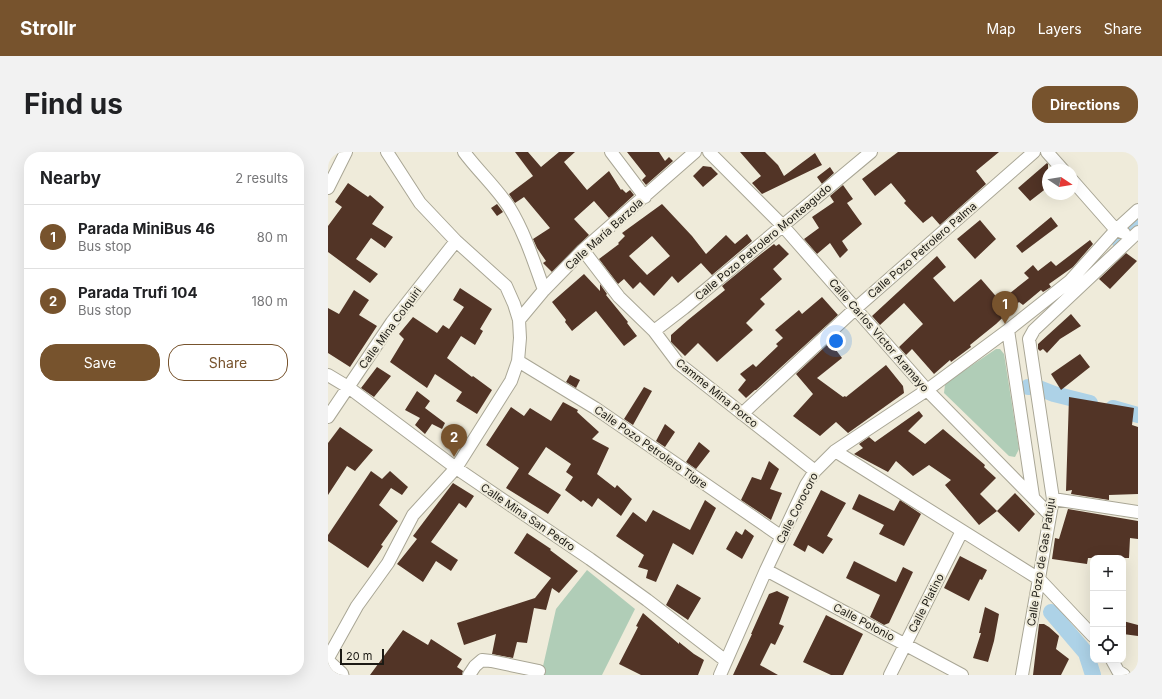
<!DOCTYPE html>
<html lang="en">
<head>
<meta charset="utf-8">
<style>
  :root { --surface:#fff; --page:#f2f2f2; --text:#202124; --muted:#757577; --line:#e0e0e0; --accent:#77532d }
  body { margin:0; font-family:Inter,sans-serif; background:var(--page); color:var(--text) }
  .controls { position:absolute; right:12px; bottom:12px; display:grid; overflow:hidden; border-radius:8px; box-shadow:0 4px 16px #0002 }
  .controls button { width:36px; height:36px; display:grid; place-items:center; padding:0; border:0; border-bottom:1px solid var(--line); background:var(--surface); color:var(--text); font:20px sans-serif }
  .compass { position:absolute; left:714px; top:12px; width:36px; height:36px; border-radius:50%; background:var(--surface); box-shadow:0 4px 16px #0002; rotate:102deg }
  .scale { position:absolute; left:12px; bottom:10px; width:44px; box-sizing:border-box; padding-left:4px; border:2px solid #1c1a14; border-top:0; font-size:11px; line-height:14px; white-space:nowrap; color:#1c1a14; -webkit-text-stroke:3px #efebda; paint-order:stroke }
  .you { position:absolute; left:508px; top:189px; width:14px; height:14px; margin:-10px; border:3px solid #fff; border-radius:50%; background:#1a73e8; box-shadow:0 0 0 6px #1a73e833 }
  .badge { display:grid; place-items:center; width:26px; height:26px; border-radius:50%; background:var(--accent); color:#fff; font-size:13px; font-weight:700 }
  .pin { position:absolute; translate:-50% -33px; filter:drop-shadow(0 1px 2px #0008) }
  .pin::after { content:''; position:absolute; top:21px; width:14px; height:12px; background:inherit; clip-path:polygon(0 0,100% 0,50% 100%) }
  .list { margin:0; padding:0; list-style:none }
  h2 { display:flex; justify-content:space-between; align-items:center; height:52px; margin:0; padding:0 16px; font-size:17px }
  h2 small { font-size:13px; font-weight:400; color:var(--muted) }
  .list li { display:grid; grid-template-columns:26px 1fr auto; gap:12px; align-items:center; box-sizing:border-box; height:64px; padding:0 16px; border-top:1px solid var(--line) }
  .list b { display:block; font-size:15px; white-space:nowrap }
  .list p { margin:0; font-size:13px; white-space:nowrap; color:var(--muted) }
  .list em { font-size:13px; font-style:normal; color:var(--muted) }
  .actions { display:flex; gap:8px; padding:12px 16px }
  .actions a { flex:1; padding:9px 0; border:1px solid var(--accent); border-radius:16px; text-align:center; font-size:14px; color:var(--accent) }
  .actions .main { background:var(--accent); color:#fff }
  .icon { flex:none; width:22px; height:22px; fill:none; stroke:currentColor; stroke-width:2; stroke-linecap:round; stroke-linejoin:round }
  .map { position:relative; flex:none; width:810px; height:523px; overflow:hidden; border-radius:16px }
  header { display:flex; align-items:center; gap:24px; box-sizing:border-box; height:56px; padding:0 20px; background:var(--accent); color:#fff }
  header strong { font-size:19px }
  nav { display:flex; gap:22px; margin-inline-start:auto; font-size:14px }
  .intro { display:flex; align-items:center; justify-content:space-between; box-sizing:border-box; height:96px; padding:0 24px }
  h1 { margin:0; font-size:28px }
  .button { padding:10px 18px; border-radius:16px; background:var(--accent); color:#fff; font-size:14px; font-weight:700 }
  main { display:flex; gap:24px; padding:0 24px }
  aside { flex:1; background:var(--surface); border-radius:16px; box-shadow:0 4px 16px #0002 }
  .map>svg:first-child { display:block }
  .green { fill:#b0cdb7 }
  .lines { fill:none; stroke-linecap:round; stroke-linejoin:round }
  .canal { stroke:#add2e7; stroke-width:16 }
  .building { fill:#523426; fill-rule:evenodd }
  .street-casing { stroke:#a9a695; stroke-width:14 }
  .secondary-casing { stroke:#a9a695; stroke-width:19 }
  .street { stroke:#fff; stroke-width:12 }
  .secondary { stroke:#fff; stroke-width:17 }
  .labels { text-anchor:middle; stroke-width:4; stroke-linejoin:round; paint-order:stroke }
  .street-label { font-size:11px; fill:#1c1a14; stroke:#efebda }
</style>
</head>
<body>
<header>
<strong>Strollr</strong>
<nav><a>Map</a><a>Layers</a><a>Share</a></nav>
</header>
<div class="intro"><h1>Find us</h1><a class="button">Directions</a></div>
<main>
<aside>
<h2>Nearby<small>2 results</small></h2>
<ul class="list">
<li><span class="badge">1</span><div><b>Parada MiniBus 46</b><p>Bus stop</p></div><em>80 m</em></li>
<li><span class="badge">2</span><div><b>Parada Trufi 104</b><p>Bus stop</p></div><em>180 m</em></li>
</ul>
<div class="actions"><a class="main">Save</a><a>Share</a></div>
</aside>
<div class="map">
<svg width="810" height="523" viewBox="0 0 810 523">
  <rect width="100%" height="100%" fill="#efebda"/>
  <path class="green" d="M668,197H672L676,202L691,297L687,305L681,304L616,241L617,233L619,230Z
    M259,418L307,457L274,523H213L228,457Z"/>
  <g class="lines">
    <path class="canal" d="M792,90L810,72
      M700,235H708L726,242L762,251
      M785,256L810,263
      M723,460L758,501L765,523"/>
  </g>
  <path class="building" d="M187,0H200L213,15L231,0H247L236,10L259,38L281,19L293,38L294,37L298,41L302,38L306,43L281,66L266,49L246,67L261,83L224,120L215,111L218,109L209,96L205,87L222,76L196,45L187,51L181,42L205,24Z
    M299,0H331L337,9L341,5L345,9L318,33L314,28L318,24Z
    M412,0H437L450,13L456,24L487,1L494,13L434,42L424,31L433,24Z
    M570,0H671L648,19L658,32L612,73L604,64L595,71L576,51L578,49L563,31L547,44L534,27Z
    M719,11L720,12V35L702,49L690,36Z
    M375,14L383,15L390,22L375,35L365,24Z
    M502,15L506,21L494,32L489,25Z
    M20,31L40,45L42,43L56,55L44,72L65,85L57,96L43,86L28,107L50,122L42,131L0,100V74L14,55L7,50Z
    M515,33L525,47L519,51L534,72L514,89L520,98L512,106L502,91L489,102L476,87L491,76L484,65L506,50L502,44Z
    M169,52L175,60L169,64L163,56Z
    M334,52L364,84L378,102L398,83L407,92L419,82L424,89L384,123L373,111L350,131L344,124L326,144L312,130L305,137L296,127L290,132L271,107L291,92L290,91L297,84L294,81ZM324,84L342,104L319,123L301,104Z
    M723,65L730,74L694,101L688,94Z
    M652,68L668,87L647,107L629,87Z
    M762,88L765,92L745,115L721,132L723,135L715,140L713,138L695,153L691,150L668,172L642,193L643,195L623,210L622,208L606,222L584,197L578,203L571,195L595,172L576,151L552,173L544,164L609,104L618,115L605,126L626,150L653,127L672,149L701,126L696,121L705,113L710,119L723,109L728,114Z
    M446,92L448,94L451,92L461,102L445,117L454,127L432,147L437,152L418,171L425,178L389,210L370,191L357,204L343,190V183L360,168L397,138L394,134L433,102Z
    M798,101L809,109L782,137L771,127Z
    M256,122L272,139V132L279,142L278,143L300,170L299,171L309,184L296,194L268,159L244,179L237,170L238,168L224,150Z
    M132,136L164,157L152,177L155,179L147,193L133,184L119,206L144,225L145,224L164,238L149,262L128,249L134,240L107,222L99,236L62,210L76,187L71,182L85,165L109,181L115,173L121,177L136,155L125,148Z
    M26,138L41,148L31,163L49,174L22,215L0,201V156L11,162Z
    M494,145L510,163L428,238H427L418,246L410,238L418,228L412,222L425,212L428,215L450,194L448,192L455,186L447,178L471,158L474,162Z
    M743,162L753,174L732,187L719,201L715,197L712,199L710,197V192Z
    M502,190L514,206L489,226L515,245L517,244L518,245L558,213L575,234L576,241L520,281L508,270L492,284L465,264L485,242L468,222Z
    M752,202L762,215L733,238L723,222Z
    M49,215L63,224L46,245L33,236Z
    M242,223L252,228L248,236L238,230Z
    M316,235L324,239L305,273L296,267Z
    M89,239L102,249L97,256L117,271L114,277L104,272L97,282L87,273L92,266L77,258Z
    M741,245L806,256L804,273L810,275V342L781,343V348L743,342L744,338L738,339Z
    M235,250L250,258L249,260L271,280L264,287L281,296L269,322L287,336L289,333L304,347L293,364L270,346L264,355L255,348L253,350L237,338L245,325L238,320L243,312L218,295L200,322L233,343L220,362L178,336L191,316L158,293L183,255L196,264L202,256L223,269Z
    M591,259L595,264L580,279L597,292L615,277L657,313L656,315L668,326L652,342L669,359L651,373L617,333L623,328L601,313L585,324L568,309L560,320L526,302L535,296L531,292L541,285L547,290Z
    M337,272L347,280L337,295L328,289Z
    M12,275L45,298L27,319L19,314L0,343V291Z
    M371,290L382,299L368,317L358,310Z
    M441,309L451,317L442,337L454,341L443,368L413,348L424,325L433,328Z
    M43,319L54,327L62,319L80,335L74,343L63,336L51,353L70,369L53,393L55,394L40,416L0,389V383Z
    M125,331L146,344L138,356L131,351L103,390L130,408L123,419L108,409L95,430L69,412L89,387L85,384Z
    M493,338L518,351L499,384L505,387L495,402L480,393L477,400L465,393Z
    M687,341L707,362L691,380L669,359Z
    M531,342L566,359L572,348L593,362L576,394L551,382L556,373L524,357Z
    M377,348L388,356L365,403L345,391L328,430L318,426L320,418L310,415L316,403L288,384L305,360L318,370L325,358L362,378Z
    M740,357L810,369V387L802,386L801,406H760L759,412L724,407L727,386L731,387Z
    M417,377L426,384L414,407L398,397L408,379L414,383Z
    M199,381L223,397L222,398L250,419L231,441L224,436L218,458L206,456L199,491L189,490L185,506L164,502L168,482L136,493L129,471L207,446L223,426L186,401Z
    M632,404L659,418L654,428L652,427L641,449L616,436Z
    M526,409L568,430L575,415L585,420L561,471L556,473L542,465L552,443L518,426Z
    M349,432L373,446L360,468L338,453Z
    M449,439L461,445L451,472L456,474L447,493L443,491L432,513L450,523H405L424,482H423L441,442Z
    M657,455L671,462L666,489L660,510L645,506L653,481H651Z
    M315,461L351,492V490L366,502L376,508L370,523H313L291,512L310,475L308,474Z
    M498,463L535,482L515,523H503L475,510Z
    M795,469L810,473V484L795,482Z
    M711,472H716L721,475L731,484L728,497L741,507L733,523H705Z
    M75,478L100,493L103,487L134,507L129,515L135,519L134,523H42Z"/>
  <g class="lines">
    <defs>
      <path id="street" d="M136,0C150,19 168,35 181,55C197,81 206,110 216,138
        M283,0L317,45
        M381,0L454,73L599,238L722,363
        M719,0L735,18
        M744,28L788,78L796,81
        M0,36L18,0
        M255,98L291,145L326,179L350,211L487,319
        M191,168L216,138L255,98L367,0
        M680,178L705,344
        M326,179L356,156L543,0
        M190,209L267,256L454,385
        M0,223L20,235L128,316L262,407L319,448L398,509
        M414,262L527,157L706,0
        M0,265L64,170L128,89
        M507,299L711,427L765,484
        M725,347L810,360
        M438,418L634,523
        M0,506L29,454L60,411L85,363L128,316L171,248L183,229L190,209L192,186L191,168L186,152L178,134L128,89L92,51L59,0
        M784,508L790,519L796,523
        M141,523L147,514L154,508L163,509L211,519
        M392,523L438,418L478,333L487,319L507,299L599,238L680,178L742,129L788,78L810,58
        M562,523L634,379
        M694,523L725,347L701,187L706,178L810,80"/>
      <path id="secondary" d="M0,512L12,523"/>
    </defs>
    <use href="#street" class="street-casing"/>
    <use href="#secondary" class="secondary-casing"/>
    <use href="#street" class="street"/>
    <use href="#secondary" class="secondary"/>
  </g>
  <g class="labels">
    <g class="street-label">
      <text transform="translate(276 82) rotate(-42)" y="4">Calle María Barzola</text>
      <text transform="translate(435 90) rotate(-40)" y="4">Calle Pozo Petrolero Monteagudo</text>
      <text transform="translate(594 98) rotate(-41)" y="4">Calle Pozo Petrolero Palma</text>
      <text transform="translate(62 176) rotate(-54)" y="4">Calle Mina Colquiri</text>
      <text transform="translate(551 183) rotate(49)" y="4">Calle Carlos Victor Aramayo</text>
      <text transform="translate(389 241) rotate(39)" y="4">Camme Mina Porco</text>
      <text transform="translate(323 295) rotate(35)" y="4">Calle Pozo Petrolero Tigre</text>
      <text transform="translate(469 356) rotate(-63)" y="4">Calle Corocoro</text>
      <text transform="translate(200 365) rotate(34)" y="4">Calle Mina San Pedro</text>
      <text transform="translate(713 410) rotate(-81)" y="4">Calle Pozo de Gas Patuju</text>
      <text transform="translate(598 451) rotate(-63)" y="4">Calle Platino</text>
      <text transform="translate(536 470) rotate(28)" y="4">Calle Polonio</text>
    </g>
  </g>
</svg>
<div class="controls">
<button>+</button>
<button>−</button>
<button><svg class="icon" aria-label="locate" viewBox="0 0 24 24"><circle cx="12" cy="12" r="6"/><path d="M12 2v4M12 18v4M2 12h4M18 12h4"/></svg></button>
</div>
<svg class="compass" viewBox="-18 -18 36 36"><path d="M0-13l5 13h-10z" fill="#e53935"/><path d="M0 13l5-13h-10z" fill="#757577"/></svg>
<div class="scale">20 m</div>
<div class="you"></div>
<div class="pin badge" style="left:677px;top:172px">1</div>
<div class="pin badge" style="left:126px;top:305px">2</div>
</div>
</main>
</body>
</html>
